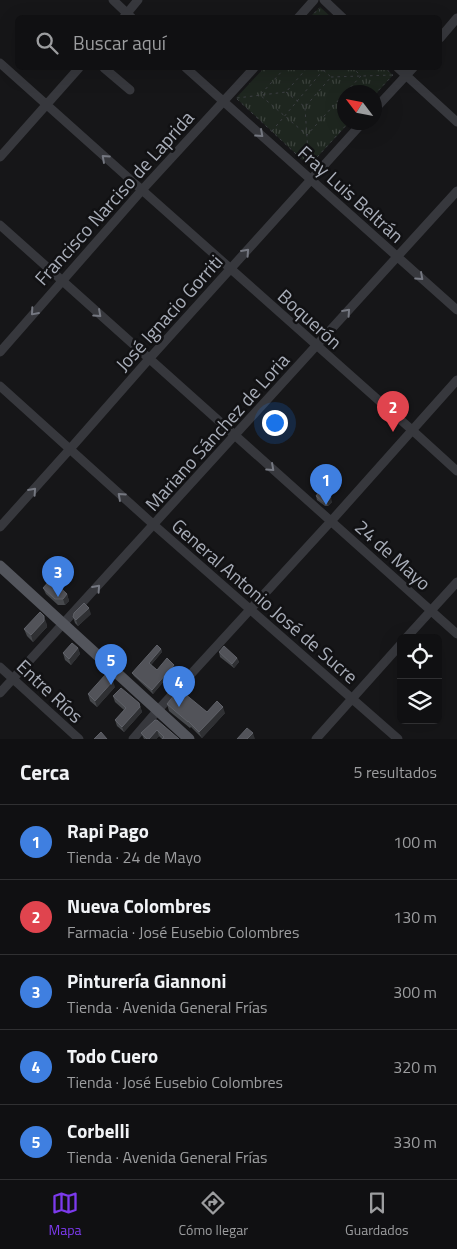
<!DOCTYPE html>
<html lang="es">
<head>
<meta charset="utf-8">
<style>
  :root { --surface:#101012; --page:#19191b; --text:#f1f3f6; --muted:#9c9d9f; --line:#303032; --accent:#7c3aed }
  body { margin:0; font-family:"Titillium Web",sans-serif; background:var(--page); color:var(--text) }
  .controls { position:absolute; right:15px; bottom:15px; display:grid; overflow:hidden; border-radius:8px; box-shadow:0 5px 20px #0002 }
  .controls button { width:45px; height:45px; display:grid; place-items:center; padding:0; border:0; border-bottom:1px solid var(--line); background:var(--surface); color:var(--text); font:25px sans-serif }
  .compass { position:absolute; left:337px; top:85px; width:45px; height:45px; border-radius:50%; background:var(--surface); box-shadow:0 5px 20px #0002; rotate:302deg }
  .you { position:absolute; left:274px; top:422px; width:18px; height:18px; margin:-12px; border:4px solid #fff; border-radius:50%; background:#1a73e8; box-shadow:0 0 0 8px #1a73e833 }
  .badge { display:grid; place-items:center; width:32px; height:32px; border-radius:50%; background:var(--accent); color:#fff; font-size:16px; font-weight:700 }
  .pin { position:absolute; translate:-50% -41px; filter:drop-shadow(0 1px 2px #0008) }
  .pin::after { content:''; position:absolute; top:26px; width:18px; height:15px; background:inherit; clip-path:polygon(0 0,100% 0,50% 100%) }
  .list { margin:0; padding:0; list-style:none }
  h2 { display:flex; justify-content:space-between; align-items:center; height:65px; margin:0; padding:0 20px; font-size:21px }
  h2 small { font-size:16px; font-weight:400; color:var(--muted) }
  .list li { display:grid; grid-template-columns:32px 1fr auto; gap:15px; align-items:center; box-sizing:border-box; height:75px; padding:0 20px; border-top:1px solid var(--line) }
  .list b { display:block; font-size:19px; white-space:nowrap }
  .list p { margin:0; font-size:16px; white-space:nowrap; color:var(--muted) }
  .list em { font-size:16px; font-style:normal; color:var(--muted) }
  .icon { flex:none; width:28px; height:28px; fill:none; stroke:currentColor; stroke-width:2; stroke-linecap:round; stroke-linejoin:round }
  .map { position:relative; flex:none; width:457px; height:739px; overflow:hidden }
  .search { position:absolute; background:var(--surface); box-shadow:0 5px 20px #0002; left:15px; right:15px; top:15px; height:55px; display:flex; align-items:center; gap:12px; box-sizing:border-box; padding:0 18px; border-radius:8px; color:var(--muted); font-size:19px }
  .sheet { height:440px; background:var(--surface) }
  nav { display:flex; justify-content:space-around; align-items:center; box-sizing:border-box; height:70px; border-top:1px solid var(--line); background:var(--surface); font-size:14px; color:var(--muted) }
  nav a { display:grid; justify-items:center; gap:2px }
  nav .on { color:var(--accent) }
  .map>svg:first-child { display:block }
  .grass { fill:url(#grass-tufts) }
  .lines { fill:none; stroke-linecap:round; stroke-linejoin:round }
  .path { stroke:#3d3f44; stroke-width:1; stroke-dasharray:2.5 4; stroke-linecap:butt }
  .minor { stroke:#37383d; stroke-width:9 }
  .major { stroke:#53555c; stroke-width:11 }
  .wall { fill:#47494d }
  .shaded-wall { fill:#2f3033 }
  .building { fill:#525359; stroke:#5f6168 }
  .oneway { stroke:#757881 }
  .labels { text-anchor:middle; stroke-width:5; stroke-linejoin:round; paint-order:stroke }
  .street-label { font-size:19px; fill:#a8adb8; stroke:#111113 }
</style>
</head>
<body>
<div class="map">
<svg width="457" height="739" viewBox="0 0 457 739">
  <defs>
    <pattern id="grass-tufts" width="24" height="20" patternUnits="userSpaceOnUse" patternTransform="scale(1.25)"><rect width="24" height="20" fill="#1e261f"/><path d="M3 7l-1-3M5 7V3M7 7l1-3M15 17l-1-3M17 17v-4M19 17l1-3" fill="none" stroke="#3c433d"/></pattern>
  </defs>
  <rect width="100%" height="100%" fill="#161618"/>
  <path class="grass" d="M320,7L331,17H310Z
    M264,68H385L393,75L375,95L374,92H344V122L349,123L309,166L236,98Z"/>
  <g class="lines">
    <path class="path" d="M310,18L319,8
      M319,18L320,6
      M285,68L260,95L307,135L344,94
      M331,77L393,75
      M286,92L305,107L331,77L321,68
      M346,92L361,76L353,68
      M374,95L393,75L385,68
      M237,98L286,92L307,68
      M237,99L309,166L349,122
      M305,108L309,167
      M272,131L325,68"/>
    <path class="minor" d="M113,0L132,18
      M324,0L343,18
      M124,17L138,0
      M298,18L314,0
      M440,38L457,18
      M0,63L142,190L412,430L457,471
      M104,68L130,90
      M186,68L457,310
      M398,68L457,122
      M374,110L413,68
      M0,157L79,68
      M0,225L457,634
      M0,352L142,190L254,68
      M0,386L154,525L398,739
      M0,527L70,449L149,359L363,122
      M406,638L457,582
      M0,667L79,739
      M0,693L457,191
      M133,739L158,710L333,519L457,380
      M316,739L401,644"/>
    <path class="major" d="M0,566L189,739"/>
  </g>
  <path class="wall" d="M316,496L332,502L328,506H325L317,500Z
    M43,588L67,594L69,601L65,605H58L46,594Z
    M91,614L78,626L75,623L73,617Z
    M46,622L47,627L33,642L27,636L24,629Z
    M78,648L80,654L71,665L65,660L63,653Z
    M161,649L162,652L151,665L157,670L175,668L153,694L134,676L132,673Z
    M219,652L237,658L239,662L234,668L220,657Z
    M115,687L97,707L90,701L88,694Z
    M113,696L139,703L142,712L124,732L117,726L115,720L124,710L115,702Z
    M167,704L207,712L225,713L202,738L191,727L190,728L169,711Z
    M155,720L179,739H162L159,736L156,739H144L141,733Z"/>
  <path class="shaded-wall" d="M331,497L332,502L328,506L327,502Z
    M67,594L69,601L65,605L63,599Z
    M89,608L91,614L78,626L76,620Z
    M44,616L46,622L47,627L33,642L31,635Z
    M78,648L80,654L71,665L69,659Z
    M161,649L162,652L150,666L149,663Z
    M237,658L239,662L234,668L232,664Z
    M174,665L175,668L153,694L152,690Z
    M113,681L115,687L97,707L95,701Z
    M139,703L142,712L124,732L122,727Z
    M223,707L225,713L202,738L199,732Z
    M157,730L159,736L156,739H149Z
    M253,733L255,739H247Z"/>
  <path class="building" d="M321,489L331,497L327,502H323L316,496Z
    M51,579L67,594L63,599H55L43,588Z
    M84,603L89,608L76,620L73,617L74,613Z
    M40,612L44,616V621L31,635L24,629Z
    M72,643L78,648L69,659L63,653Z
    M157,645L161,649L149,663L157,670L167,658L174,665L152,690L132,673Z
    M224,646L237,658L232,664L219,652Z
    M106,674L113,681L95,701L88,694Z
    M121,688L139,703L140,707L122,727L115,720L126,708L113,696Z
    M179,689L207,712L217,701L223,707L199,732L188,721V722L167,704Z
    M155,720H157L179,739H162L164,737L157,730L149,739H147L141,733Z
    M247,728L253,733L247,739H237Z
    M101,732L107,739H94Z"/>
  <defs><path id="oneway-chevron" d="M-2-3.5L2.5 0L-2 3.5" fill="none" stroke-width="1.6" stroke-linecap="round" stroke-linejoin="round" transform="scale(1.25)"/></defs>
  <g class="oneway">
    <use href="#oneway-chevron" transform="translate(260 134) rotate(42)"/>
    <use href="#oneway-chevron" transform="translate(105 158) rotate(-138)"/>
    <use href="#oneway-chevron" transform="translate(246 252) rotate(-48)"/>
    <use href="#oneway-chevron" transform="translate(420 277) rotate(42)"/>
    <use href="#oneway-chevron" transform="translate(34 312) rotate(131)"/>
    <use href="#oneway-chevron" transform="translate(347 312) rotate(-48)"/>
    <use href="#oneway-chevron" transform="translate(98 314) rotate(42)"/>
    <use href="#oneway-chevron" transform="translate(271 468) rotate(42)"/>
    <use href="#oneway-chevron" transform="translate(33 491) rotate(-48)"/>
    <use href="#oneway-chevron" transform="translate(121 496) rotate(-138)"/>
    <use href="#oneway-chevron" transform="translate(97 588) rotate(-48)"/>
  </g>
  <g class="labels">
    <g class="street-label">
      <text transform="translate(351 194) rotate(42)" y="7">Fray Luis Beltrán</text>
      <text transform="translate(114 198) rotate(-48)" y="7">Francisco Narciso de Laprida</text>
      <text transform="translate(169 313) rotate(-48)" y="7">José Ignacio Gorriti</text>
      <text transform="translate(310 319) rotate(42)" y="7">Boquerón</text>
      <text transform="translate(217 432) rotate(-48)" y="7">Mariano Sánchez de Loria</text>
      <text transform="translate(393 555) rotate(42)" y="7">24 de Mayo</text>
      <text transform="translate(265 601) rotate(41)" y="7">General Antonio José de Sucre</text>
      <text transform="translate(50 691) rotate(43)" y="7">Entre Ríos</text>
    </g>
  </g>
</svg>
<div class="controls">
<button><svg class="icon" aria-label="locate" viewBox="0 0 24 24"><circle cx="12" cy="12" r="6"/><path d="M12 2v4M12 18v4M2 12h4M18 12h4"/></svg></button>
<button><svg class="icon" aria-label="layers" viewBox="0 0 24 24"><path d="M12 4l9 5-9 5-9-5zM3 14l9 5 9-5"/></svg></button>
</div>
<svg class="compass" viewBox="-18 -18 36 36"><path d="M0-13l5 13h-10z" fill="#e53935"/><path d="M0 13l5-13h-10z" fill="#9c9d9f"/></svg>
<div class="you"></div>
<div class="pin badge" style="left:326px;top:505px;background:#3f7fe0">1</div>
<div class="pin badge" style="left:393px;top:432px;background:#e0444e">2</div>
<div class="pin badge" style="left:58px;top:597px;background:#3f7fe0">3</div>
<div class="pin badge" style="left:179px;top:707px;background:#3f7fe0">4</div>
<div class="pin badge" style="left:111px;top:685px;background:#3f7fe0">5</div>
<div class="search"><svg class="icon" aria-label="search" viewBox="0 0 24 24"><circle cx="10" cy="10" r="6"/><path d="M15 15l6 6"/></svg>Buscar aquí</div>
</div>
<section class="sheet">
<h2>Cerca<small>5 resultados</small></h2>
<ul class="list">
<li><span class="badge" style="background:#3f7fe0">1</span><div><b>Rapi Pago</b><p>Tienda · 24 de Mayo</p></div><em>100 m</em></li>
<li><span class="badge" style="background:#e0444e">2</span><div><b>Nueva Colombres</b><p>Farmacia · José Eusebio Colombres</p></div><em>130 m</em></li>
<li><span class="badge" style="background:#3f7fe0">3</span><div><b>Pinturería Giannoni</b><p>Tienda · Avenida General Frías</p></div><em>300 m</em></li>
<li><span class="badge" style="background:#3f7fe0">4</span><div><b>Todo Cuero</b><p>Tienda · José Eusebio Colombres</p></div><em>320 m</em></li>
<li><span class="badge" style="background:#3f7fe0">5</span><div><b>Corbelli</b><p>Tienda · Avenida General Frías</p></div><em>330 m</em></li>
</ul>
</section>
<nav>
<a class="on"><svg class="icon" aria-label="map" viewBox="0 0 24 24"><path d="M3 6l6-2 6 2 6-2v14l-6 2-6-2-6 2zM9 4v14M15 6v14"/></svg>Mapa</a>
<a><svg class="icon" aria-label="directions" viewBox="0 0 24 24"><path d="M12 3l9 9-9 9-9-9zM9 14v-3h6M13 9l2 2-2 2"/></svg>Cómo llegar</a>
<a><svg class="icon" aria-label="saved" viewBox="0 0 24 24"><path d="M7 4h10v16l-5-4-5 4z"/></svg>Guardados</a>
</nav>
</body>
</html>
